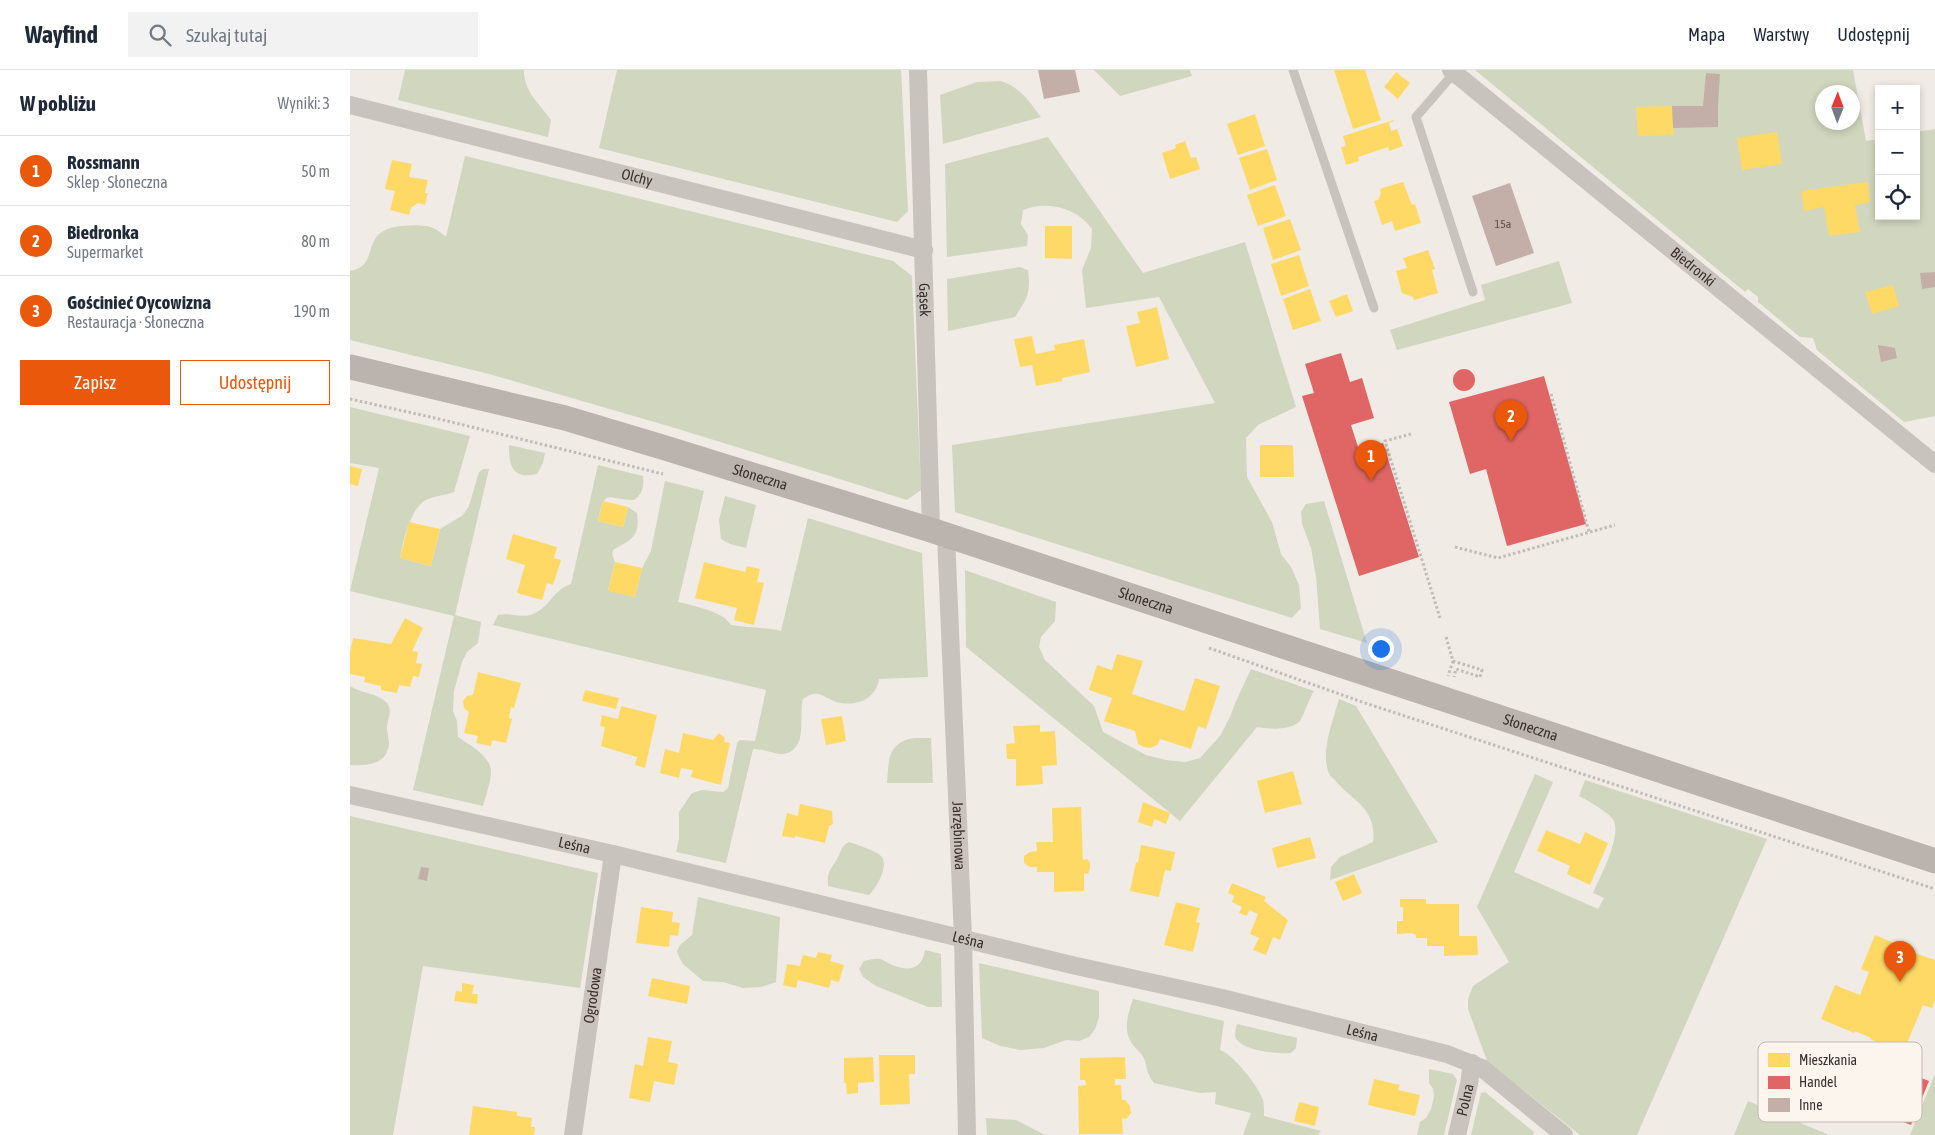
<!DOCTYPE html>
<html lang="pl">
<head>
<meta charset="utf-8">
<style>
  :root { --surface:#fff; --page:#f2f2f3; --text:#1f2937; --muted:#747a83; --line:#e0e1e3; --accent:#ea580c }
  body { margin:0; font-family:"Asap Condensed",sans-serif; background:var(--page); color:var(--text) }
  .controls { position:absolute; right:15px; top:15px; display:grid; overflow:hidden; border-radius:0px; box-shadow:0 2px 8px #0003 }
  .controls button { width:45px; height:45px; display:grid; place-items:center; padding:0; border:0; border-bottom:1px solid var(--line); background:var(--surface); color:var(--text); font:25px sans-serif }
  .compass { position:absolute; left:1465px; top:15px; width:45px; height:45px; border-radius:50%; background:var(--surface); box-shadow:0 2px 8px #0003; rotate:1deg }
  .you { position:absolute; left:1030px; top:578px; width:18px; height:18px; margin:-12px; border:4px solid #fff; border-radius:50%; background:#1a73e8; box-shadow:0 0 0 8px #1a73e833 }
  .badge { display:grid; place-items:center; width:32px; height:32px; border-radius:50%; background:var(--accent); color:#fff; font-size:16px; font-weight:700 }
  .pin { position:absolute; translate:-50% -41px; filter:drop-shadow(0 1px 2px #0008) }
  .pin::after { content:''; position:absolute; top:26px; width:18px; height:15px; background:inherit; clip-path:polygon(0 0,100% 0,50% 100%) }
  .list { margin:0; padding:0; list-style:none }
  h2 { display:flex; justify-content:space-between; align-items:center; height:65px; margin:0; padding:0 20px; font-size:21px }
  h2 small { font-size:16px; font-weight:400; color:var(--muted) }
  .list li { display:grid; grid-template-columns:32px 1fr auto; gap:15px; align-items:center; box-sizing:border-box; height:70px; padding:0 20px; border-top:1px solid var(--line) }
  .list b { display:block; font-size:19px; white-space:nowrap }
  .list p { margin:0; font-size:16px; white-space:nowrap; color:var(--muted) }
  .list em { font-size:16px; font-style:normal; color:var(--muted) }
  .actions { display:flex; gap:10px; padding:15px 20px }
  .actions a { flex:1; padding:11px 0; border:1px solid var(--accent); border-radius:0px; text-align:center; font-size:18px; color:var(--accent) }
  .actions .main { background:var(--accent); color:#fff }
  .icon { flex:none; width:28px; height:28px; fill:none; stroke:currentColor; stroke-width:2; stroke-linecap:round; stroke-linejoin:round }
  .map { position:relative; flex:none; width:1585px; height:1065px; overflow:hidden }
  header { display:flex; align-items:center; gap:30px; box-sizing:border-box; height:70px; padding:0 25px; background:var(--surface); border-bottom:1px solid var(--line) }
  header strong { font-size:24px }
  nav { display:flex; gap:28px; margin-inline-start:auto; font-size:18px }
  .search { width:350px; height:45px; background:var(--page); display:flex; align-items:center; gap:12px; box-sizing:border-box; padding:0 18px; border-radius:0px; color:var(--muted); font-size:19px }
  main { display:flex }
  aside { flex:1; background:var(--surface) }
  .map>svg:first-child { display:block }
  .green { fill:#d1d6bf; fill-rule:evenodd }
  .homes { fill:#ffd966 }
  .shops { fill:#e06666 }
  .building { fill:#c3afa7 }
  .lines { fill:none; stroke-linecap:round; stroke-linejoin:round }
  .path { stroke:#c2bbb6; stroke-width:3; stroke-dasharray:2.5 2.5; stroke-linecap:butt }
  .lane { stroke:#c9c3be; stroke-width:9 }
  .street { stroke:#c9c3be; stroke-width:18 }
  .secondary { stroke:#bab3ae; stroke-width:25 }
  .labels { text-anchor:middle; stroke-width:5; stroke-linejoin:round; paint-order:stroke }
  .number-label { font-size:12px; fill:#5d504a }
  .street-label { font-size:15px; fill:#3b302b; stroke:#fbf5ee }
  .key { fill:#fbf5ee; stroke:#c1bab4; stroke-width:1 }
  .key-label { font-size:14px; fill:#3b302b }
</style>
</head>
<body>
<header>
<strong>Wayfind</strong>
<div class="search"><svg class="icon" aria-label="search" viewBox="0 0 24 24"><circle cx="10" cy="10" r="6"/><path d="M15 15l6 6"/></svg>Szukaj tutaj</div>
<nav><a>Mapa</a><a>Warstwy</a><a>Udostępnij</a></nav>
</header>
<main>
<aside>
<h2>W pobliżu<small>Wyniki: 3</small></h2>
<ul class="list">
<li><span class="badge">1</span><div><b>Rossmann</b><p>Sklep · Słoneczna</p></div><em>50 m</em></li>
<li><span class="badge">2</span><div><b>Biedronka</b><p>Supermarket</p></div><em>80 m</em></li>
<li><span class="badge">3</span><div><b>Gościnieć Oycowizna</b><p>Restauracja · Słoneczna</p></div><em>190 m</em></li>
</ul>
<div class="actions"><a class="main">Zapisz</a><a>Udostępnij</a></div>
</aside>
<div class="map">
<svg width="1585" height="1065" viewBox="0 0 1585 1065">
  <rect width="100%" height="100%" fill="#f0ebe5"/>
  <path class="green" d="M55,0H174C174,22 189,33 201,50L198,67L48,30Z
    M267,0H551L558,141L547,152L249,78Z
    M744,0H840L842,6L770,26Z
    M1125,0H1503L1516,71L1529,69V146H1566V62L1585,59V346L1554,352L1467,280L1463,268L1450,267L1408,232V227L1398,219L1395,222ZM1472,22H1502V52H1472Z
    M651,11C671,18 679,31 691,47L593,74L590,25L627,12Z
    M698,67L793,203L895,172L946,337L908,355L896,368L897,407L922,452L931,484L941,497L949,515L951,538L942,548L605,442L602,375L865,333L809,227L736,238L732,200L741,178L742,159C727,138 698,130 673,140L671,154L678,165L677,176L597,187L595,94Z
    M115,86L543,191L562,206L571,420L557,430L325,358L139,304L0,270V201C23,197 17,178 27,166C36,155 62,154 76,156C84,157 90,162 96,167Z
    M1209,191L1222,233L1047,280L1040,260L1135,230L1131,215Z
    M669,197L678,200C681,223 677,229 665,247L598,261L597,209Z
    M0,337L120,366L104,422C96,425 86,426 78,429C60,436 53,472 50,488L81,496L90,459L113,445L119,436L129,402L134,399H139L105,545L131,552L128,573L117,582L112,592L104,621L103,641L107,651L108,667C119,675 140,685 141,701C141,712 136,725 133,736L63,720L104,546L0,521L29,398L0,393Z
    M159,375L195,383L193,393L187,404C162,410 159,395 159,375Z
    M248,395L293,406C294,416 293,424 284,430C258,431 255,415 248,451L273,457L278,437L287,443C290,467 282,469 263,480L262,484L265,492L258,520L285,527L292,498L301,481L315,411L354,421L328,532C341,535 375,542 381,555C398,558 414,557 431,561L458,448L572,483L578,607L529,609C526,630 505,637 486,632C480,630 474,625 468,624C462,623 458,626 453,629C448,647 459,679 434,684C427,685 414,679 403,679L376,793L326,782L329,769V742L342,723L352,720L373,722L378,718L387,673L390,670L405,671L416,620L143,555L148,545C160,542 169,548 180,545C200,539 201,521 221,514Z
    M375,426L406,435L396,478L380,474L371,469L369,450Z
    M974,431L1017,573L970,559L966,507L961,478L952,454L951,442L956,434Z
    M615,500L706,532L705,551L691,567L689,577L695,590L744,636L753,662L796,685L816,690L835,692L850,688L870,666L880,647L886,631L901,599L964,621C961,625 952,649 950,651C940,661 919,659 907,657L830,751L616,577Z
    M0,616C10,623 27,623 36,632C44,640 37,649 37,658C37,663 39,668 39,674C37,695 17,696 0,695Z
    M989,629L1006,636L1088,772L980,810L981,797L990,787L1023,772C1027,738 1003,732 985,710C982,708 979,705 978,701C971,679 983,651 989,629Z
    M565,668H581L583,713H537C539,690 537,672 565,668Z
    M1185,704L1203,712L1164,802L1248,839L1254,828L1243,823C1250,807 1271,768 1264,751C1260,743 1237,730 1229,726L1235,710L1417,769L1287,1065H1230L1137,991L1118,939V929L1123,916L1159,892L1127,837Z
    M0,746L248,803L230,918L73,896L43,1065H0Z
    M499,772C505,774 527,781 531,786C540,796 526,818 519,825L478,816C477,801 480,801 487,789C491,782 491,776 499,772Z
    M348,827L430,847L426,912L411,917L393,918L373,912L353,911L333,894L329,887L327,881L330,875L342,865Z
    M575,880L591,884L592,937H578L526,916L513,907L509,899L514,891C519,890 525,888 530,889C536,891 540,895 545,896C561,902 573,897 575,880Z
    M629,893L749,921V947L745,959L739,967L729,971L716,970L694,978L670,980L650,976L632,968Z
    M783,929L874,951L870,980C883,984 909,1017 913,1030C914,1035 914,1040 914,1046L971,1061L968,1065H893L901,1043L865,1034L866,1022L850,1023L804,1013C797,1003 798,1002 795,991C794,985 787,980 783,975C772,960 778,945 783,929Z
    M887,954L947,968L946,978L941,983C928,984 889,981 885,966C885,962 886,957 887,954Z
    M1079,999L1103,1004L1107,1010L1094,1065H1067L1070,1052L1076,1048L1081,1039L1084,1027L1083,1019L1079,1013Z
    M1585,1004V1065H1560Z
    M1135,1022L1184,1062L1183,1065H1121L1131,1023Z
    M1398,1031L1477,1064V1065H1384Z
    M636,1048L666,1050L695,1065H637Z"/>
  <path class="homes" d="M984,0H1015L1031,50L1003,59Z
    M1046,2L1060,13L1048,29L1034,17Z
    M1322,36L1324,65L1288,66L1286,37Z
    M905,44L915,76L888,85L877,54Z
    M1044,50V51L1039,53L1041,61L1047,59L1053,76L1039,81L1038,77L1008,87L1009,91L996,95L991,77L996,76L993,66Z
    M1427,62L1432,94L1392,100L1387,68Z
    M835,71L841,88L846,87L850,99L820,109L812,83L826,78L825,75Z
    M917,79L927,110L900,120L889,88Z
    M42,90L62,94L59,107L78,110L75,123H78L75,135L68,133L61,138L59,145L40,140L45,121L35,119Z
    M1053,112L1062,135L1065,134L1071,153L1045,161L1042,151L1032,155L1024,131L1028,130L1031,123L1030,120L1032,118Z
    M1518,112L1520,132L1505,135L1510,162L1479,166L1474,137L1454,141L1451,121Z
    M925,115L936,146L908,156L897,125Z
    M940,149L951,180L923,190L913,158Z
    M695,156H722V189L695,188Z
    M1078,180L1085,199L1082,200L1088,223L1064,230L1063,227L1052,223L1046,201L1057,198L1053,188Z
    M949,185L959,216L931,226L921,194Z
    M1543,215L1549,236L1522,244L1515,222Z
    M960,219L971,251L943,260L933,229Z
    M997,224L1003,241L986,247L979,231Z
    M807,237L819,289L786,297L776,256L790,253L787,242Z
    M682,266L686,284L705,280L704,275L734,269L740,302L712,308V311L686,316L682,295L670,297L664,269Z
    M910,375H943L944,407H910Z
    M0,396L12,399L8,416L0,414Z
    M253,431L278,437L273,457L248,451Z
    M59,452L90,459L81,496L50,488Z
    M163,464L207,477L204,488L211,490L203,515L197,513L192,530L167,523L175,495L156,489Z
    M265,492L292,498L285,527L258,521Z
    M354,492L395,502L397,496L410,499L407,512L414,513L404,555L384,550L387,538L345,528Z
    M55,548L73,558L62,581L68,582L66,593L72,594L69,607L63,606L60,617L49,615L47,623L31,620V616L14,612L15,607L0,604V583L3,568L41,574Z
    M767,584L793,591L782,624L834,641L845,608L870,616L856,659L848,656L841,679L810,669L807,675L800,678L794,677L788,674L785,661L754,651L762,628L739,620L747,595L762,600Z
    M128,602L171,613L164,638L161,637L159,648L162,649L156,673L142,670L141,676L126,673L128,666L114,663L119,642L114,638L113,631L117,626L123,625Z
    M235,620L269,628L266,639L232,631Z
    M271,636L307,645L295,698L285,695L287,687L251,676L255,657L250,656L252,645L268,649Z
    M492,646L496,671L476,675L471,649Z
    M690,655V662L705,661L707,695L692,696L693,714L666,716V689H657L656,674L665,673L663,656Z
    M333,663L363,670L369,663L375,668L374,672L380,673L371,715L341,707L343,700L331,698L329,708L310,703L315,679L329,683Z
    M943,701L952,734L915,743L907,711Z
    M793,732L820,743L816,754L804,749L802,757L788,752Z
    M450,734L482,741L483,754L479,756L475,773L445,766V768L432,766L437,743L448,746Z
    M731,737L733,790L737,789L740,793V799L738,804L734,803V821L704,822V802H687V797H680L674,793V786L680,782L687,781L686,772H703L702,738Z
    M1196,760L1230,774L1235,762L1258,773L1240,815L1217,804L1220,796L1187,781Z
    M960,767L966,788L927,798L922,778Z
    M791,775L825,782L821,801L815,800L809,827L780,821L786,792L788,793Z
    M1004,804L1012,823L993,831L985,812Z
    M882,813L916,827L914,831L938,850L930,870L923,867L916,885L903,880L909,868L900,864L908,844L899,840L897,846L889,843L892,837L882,832L884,826L878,823Z
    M1050,829H1076V834H1109V866H1127L1128,885L1094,886V876H1077V868H1066V865L1061,863L1047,864V851H1053V837H1050Z
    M826,832L850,838L846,852L850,853L843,882L814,875Z
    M291,837L323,842L322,852L330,853L328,866L320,865L319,877L286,873Z
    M1525,865L1551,876L1550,878L1585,890V930L1582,938L1573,935L1553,983L1520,969L1521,968L1505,961L1504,963L1471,949L1485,915L1510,925L1519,902L1511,899Z
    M468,882L482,885L480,891L494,895L489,912L481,910L479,918L448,910L446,918L433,915L437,894L450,896L453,885L466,888Z
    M302,908L340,916L337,934L298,926Z
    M112,913L124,915L122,924H128L127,934L104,931L106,921L112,922Z
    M298,967L322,971L318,992L328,994L324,1015L304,1011L300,1032L279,1028L285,994L293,996Z
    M529,985H565V1004H559L560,1034L530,1035Z
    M523,987L524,1012L508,1013V1023L497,1024L496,1013H494V988Z
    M775,987L776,1009H765V1015H771L772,1030H775L780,1036L781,1043L776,1049L772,1048L773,1064H729L728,1016L736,1015L735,1010H730V988Z
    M1024,1009L1050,1015L1048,1020L1070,1025L1065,1046L1018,1035Z
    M949,1032L969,1037L965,1056L944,1051Z
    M123,1036L167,1042V1046L182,1048L181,1057H185L184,1065H119Z"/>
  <path class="shops" d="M991,283L1000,312L1012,308L1024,348L1001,355L1009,380L1033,373L1069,487L1009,506L952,326L964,323L955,294Z
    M1103 310a11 11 0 1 1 22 0a11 11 0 1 1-22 0Z
    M1194,306L1236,454L1157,476L1136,399L1120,404L1099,332Z
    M1548,999L1579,1011L1561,1055L1530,1043Z"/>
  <path class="building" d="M688,0H725L730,22L694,29Z
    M1356,3L1370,4L1368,35V57L1323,58L1322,36H1353Z
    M1160,113L1184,183L1146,196L1122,126Z
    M1585,202V217L1572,219L1570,203Z
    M1528,275L1545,278L1547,288L1531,292Z
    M71,797L79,798L77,811L68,809Z"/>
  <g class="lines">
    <path class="path" d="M1201,324L1239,462
      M0,329L85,348L313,404
      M1061,364L1035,371L1090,548
      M1105,477L1148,488L1265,455
      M1096,567L1103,591L1098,606
      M859,578L1018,634L1585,819
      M1103,591L1132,600L1130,607L1106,599L1104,607"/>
    <path class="lane" d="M943,0L1024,238
      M1104,3L1066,47L1123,222"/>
    <g class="street">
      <path id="s1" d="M568,0L581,460"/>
      <path id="s2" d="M1101,0L1585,394"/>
      <path id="s3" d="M0,35L574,180"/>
      <path id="s4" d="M596,466L613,868L617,1065"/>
      <path id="s5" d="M0,725L263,784L722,895L872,928L1097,984L1132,998L1214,1065"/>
      <path id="s6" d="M223,1065L263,784"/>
      <path id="s7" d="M1107,1065L1119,1014L1122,993"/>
    </g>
    <path class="secondary" id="s8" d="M0,297L215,348L312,377L581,460L1585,791"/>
  </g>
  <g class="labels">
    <g class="number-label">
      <text x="1153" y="158">15a</text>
    </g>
    <g class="street-label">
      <text dy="5" stroke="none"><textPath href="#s3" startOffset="296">Olchy</textPath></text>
      <text dy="5" stroke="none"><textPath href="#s2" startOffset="312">Biedronki</textPath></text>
      <text dy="5" stroke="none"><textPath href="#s1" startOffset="230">Gąsek</textPath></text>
      <text dy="5" stroke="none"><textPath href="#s8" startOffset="425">Słoneczna</textPath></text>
      <text dy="5" stroke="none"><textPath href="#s8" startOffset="830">Słoneczna</textPath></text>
      <text dy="5" stroke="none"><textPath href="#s8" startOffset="1235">Słoneczna</textPath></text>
      <text dy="5" stroke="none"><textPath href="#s4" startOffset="300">Jarzębinowa</textPath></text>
      <text dy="5" stroke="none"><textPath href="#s5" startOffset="230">Leśna</textPath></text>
      <text dy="5" stroke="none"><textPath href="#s5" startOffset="635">Leśna</textPath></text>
      <text dy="5" stroke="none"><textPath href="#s6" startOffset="141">Ogrodowa</textPath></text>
      <text dy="5" stroke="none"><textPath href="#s5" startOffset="1040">Leśna</textPath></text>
      <text dy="5" stroke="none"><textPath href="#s7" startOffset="36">Polna</textPath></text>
    </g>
  </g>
  <rect x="1408" y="972" width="164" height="80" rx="8" class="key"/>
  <rect x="1418" y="983" width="22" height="14" fill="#ffd966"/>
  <rect x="1418" y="1006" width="22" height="13" fill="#e06666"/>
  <rect x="1418" y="1028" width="22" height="14" fill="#c3afa7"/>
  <g class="key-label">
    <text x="1449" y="995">Mieszkania</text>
    <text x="1449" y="1017">Handel</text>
    <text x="1449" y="1040">Inne</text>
  </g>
</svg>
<div class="controls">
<button>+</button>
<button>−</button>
<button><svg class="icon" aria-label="locate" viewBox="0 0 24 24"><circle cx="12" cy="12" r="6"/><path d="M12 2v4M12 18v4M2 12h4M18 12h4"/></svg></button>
</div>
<svg class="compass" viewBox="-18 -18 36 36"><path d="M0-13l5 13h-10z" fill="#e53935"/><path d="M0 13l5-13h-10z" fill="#747a83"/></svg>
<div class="you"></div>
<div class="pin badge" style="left:1021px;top:411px">1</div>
<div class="pin badge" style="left:1161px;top:371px">2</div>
<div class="pin badge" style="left:1550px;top:912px">3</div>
</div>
</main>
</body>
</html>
